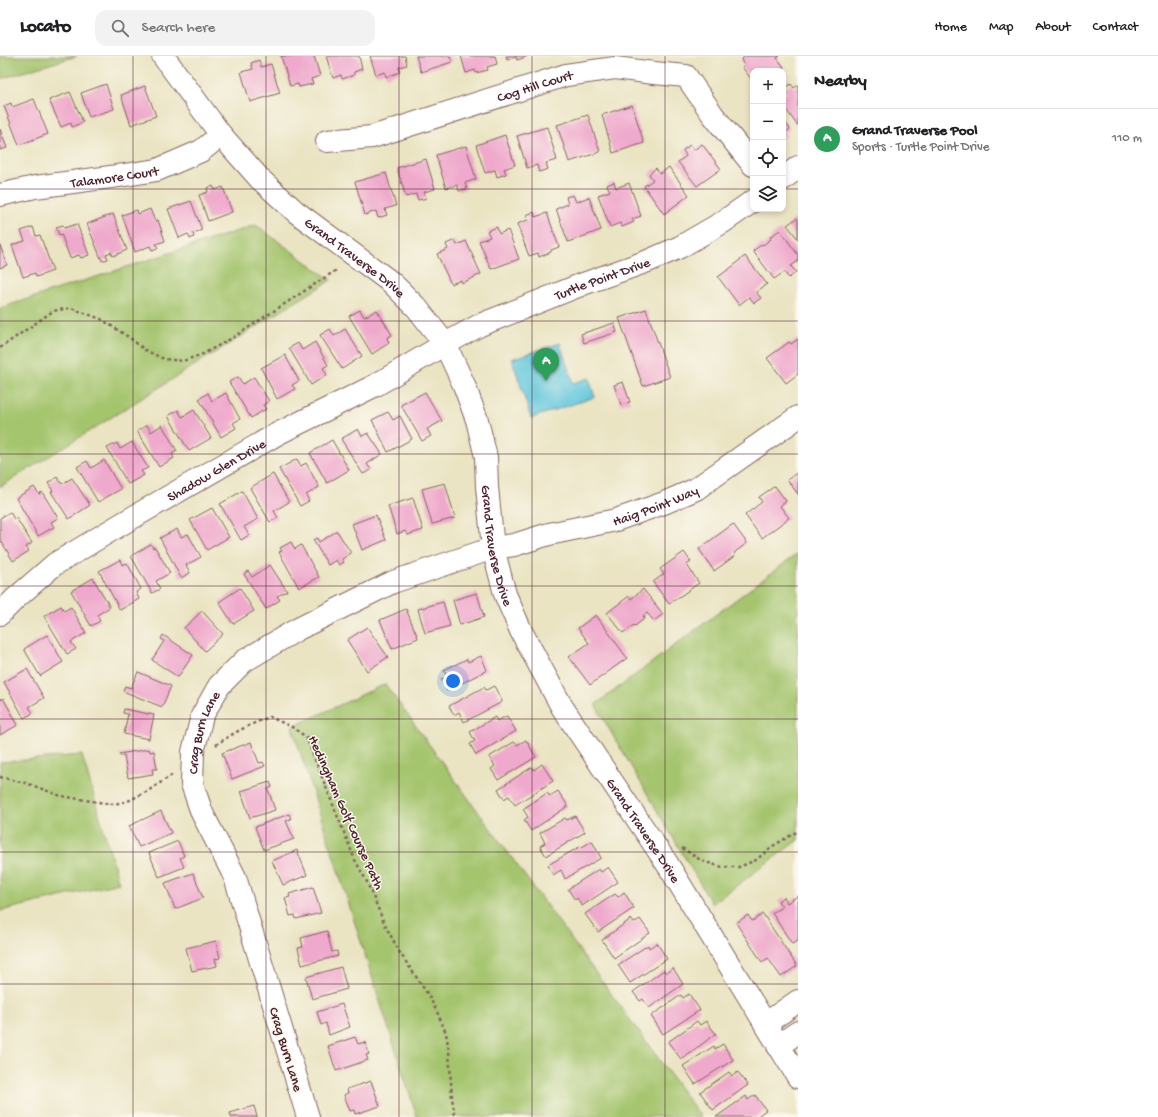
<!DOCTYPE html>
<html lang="en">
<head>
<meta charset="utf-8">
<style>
  :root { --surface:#fff; --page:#f2f2f2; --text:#202124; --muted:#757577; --line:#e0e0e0; --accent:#b5179e }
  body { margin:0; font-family:"Gochi Hand",sans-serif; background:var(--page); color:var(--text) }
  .controls { position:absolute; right:12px; top:12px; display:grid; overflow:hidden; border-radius:8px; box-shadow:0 2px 6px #0003 }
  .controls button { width:36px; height:36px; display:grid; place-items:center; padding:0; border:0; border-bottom:1px solid var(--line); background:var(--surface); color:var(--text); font:20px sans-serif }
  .you { position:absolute; left:453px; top:625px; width:14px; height:14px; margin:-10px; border:3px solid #fff; border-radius:50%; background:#1a73e8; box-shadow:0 0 0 6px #1a73e833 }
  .badge { display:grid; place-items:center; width:26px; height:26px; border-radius:50%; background:var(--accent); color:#fff; font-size:13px; font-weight:700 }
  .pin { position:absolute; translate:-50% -33px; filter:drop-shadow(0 1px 2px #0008) }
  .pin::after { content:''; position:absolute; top:21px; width:14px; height:12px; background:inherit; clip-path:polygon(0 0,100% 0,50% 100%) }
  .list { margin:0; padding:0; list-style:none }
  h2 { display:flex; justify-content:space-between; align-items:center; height:52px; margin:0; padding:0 16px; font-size:17px }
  h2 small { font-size:13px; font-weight:400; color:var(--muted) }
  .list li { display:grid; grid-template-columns:26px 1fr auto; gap:12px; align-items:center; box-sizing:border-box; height:60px; padding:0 16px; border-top:1px solid var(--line) }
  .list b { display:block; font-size:15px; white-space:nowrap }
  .list p { margin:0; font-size:13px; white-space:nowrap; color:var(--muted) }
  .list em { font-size:13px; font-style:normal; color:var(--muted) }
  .icon { flex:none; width:22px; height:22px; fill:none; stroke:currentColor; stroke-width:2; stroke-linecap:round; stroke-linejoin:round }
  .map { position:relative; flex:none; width:798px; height:1061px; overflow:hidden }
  header { display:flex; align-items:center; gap:24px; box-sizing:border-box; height:56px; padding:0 20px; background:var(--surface); border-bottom:1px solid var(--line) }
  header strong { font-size:19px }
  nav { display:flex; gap:22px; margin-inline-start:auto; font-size:14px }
  .search { width:280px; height:36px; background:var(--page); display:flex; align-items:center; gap:10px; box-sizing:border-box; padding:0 14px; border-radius:12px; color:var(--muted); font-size:15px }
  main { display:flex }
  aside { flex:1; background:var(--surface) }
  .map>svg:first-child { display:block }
  .green { fill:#a4c46d; stroke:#77724c }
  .water { fill:#60c7dd; stroke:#557384 }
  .building { fill:#efa9cc }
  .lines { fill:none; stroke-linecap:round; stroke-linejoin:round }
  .minor-casing { stroke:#826460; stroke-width:24 }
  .path { stroke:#826460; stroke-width:2.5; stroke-dasharray:3 3; stroke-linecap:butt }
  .minor { stroke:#fff; stroke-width:22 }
  .grid { fill:none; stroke:#4a1f2b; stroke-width:1; stroke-opacity:0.55 }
  .labels { text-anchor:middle; stroke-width:3; stroke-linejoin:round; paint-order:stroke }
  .street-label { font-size:14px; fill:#4a1f2b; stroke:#fbf7ec }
</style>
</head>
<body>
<header>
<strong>Locato</strong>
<div class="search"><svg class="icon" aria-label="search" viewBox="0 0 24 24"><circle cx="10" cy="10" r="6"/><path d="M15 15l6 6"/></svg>Search here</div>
<nav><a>Home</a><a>Map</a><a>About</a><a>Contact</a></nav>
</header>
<main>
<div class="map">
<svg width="798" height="1061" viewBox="0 0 798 1061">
  <rect width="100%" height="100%" fill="#fbf7ec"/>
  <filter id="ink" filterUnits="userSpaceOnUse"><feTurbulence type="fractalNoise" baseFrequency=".025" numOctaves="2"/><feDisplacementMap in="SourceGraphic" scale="8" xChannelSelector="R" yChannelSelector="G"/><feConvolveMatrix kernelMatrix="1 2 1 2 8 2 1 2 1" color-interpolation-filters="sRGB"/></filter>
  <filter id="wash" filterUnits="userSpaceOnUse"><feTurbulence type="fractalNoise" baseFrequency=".012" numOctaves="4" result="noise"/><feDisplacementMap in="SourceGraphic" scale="16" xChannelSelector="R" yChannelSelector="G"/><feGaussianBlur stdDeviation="0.9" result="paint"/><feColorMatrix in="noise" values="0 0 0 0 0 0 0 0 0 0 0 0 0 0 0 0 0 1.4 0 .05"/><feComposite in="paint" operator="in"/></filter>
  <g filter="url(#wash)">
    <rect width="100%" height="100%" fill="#eae4c3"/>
    <path class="green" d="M0,0H77L0,23Z
      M256,169L331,224L0,431V252Z
      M798,497V784L712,848L595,649Z
      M385,628L701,1061H417L292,671Z
      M82,699L119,827L0,855V706Z"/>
    <path class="water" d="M560,287L573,327L589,322L595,341L531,362L512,303Z"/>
    <g id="blocks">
      <path class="building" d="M281,0H314L320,20L311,23L313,28L299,31L298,28L290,30Z
        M326,0H359L362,13L354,16V19L342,23L341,19L333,22Z
        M370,0H405L407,9L399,11L400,16L386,21L385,16L376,19Z
        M416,0H450L452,6L421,16Z
        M461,0H495L497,8L487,11L488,14L476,17L475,14L466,17Z
        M506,0H528L517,4L516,1L507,4Z
        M745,0H780L777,2L784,11L779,15H753V24H752L742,11L744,9L741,4Z
        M259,4L261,11L271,8L280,37L250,46L241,16L253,13L251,7Z
        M106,28L114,53L89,61L81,37Z
        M791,28L794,32L798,29V68L797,69L783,49V40L787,37L784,33Z
        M145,30L156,60L131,69L121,39Z
        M70,36L83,66L72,71L71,67L61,71L49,44Z
        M34,43L48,78L19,89L4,50L11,47L12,51Z
        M632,49L644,87L613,97L602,59Z
        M588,59L600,96L569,106L557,69Z
        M783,63L790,73L785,77L787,80L783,83Z
        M547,71L557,104L546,107L548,113L539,116L537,109L527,112L517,80Z
        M0,73L7,92L0,94Z
        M505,79L515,109L504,113L506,118L497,121L495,114L485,117L476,89Z
        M702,88L721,113L697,130L678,106L686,100L683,94L690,89L694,94Z
        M466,90L476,123L465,127L467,133H466L459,135L457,129L446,132L436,99Z
        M426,103L435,133L424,136L426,142L423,143L418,144L416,138L406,141L397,112Z
        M669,111L689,139L664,158L644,130L653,124L649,118L656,112L660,118Z
        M386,117L396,150L385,153L387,159L378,162L376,155L365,159L355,126Z
        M614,126L616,132L629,127L641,160L632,163L634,166L622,171L620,167L610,171L598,139L610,135L607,129Z
        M213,130L215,134L223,131L232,156L208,165L199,139L208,136L207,132Z
        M573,139L576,146L589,141L601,174L568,186L556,153L568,148L566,141Z
        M191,145L202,174L193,177L194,181L190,183L188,178L179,182L168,153Z
        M150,153L155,165L158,164L165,185L156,188L158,192L152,194L150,190L135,196L122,159L137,154L138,158Z
        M534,156L535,161L547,157L559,191L551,194V196L539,201L538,197L529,200L517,168L528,164L526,159Z
        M113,158L127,194L113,200L111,196L106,198L108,203L102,205L87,168Z
        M797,162L798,164V183L787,169Z
        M77,168L89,199L81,202L79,199L70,202L61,178L59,179L56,171L63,169L64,172Z
        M33,171L36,180L40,179L53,215L36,221L35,217L23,221L12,189L25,185L21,175Z
        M497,171L499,178L508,174L519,203L491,213L479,185L490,181L487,175Z
        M780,174L798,199V205L791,210L796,216L789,222L784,216L774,223L753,195L762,188L763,189L771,183L770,181Z
        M455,184L457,189L466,185L481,218L462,227L461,224L451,228L437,198L448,193L446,188Z
        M0,189L7,209L0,212Z
        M745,200L767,228L756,236L761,242L754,247L749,241L739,249L718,221L736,208V207Z
        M646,253L670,321L643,330L619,262Z
        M360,254L364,261L377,254L392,279L387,282L389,287L372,298L349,260Z
        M614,267L617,276L584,287L581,278Z
        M330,273L334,280L345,273L362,300L342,313L320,279Z
        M798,283V318L786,327L767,302L789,286L791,288Z
        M315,286L328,309L323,312L327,319L311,329L289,292L298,287L302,294Z
        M285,299L299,325L292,329L295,333L277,343L261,312Z
        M238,321L243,328L254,321L269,345L263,349L266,353L251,362L229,326Z
        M623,326L630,346L621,349L614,329Z
        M425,336L442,365L427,373L431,380L422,385L401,349Z
        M208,337L212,345L226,337L240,363L233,367L236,372L221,381L199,343Z
        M178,354L182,361L194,354L211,382L189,395L168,360Z
        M388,356L393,364L400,360L412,383L388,396L372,364Z
        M147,369L151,376L162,369L177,395L172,398L174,402L159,411L137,375Z
        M358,373L362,380L368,377L382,398L367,408L371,414L363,418L341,383Z
        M332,384L349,414L327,427L310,397Z
        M132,386L148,412L141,415L144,419L128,428L107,392L117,387L120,393Z
        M297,403L301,410L306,407L319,431L306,439L309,445L300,450L279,413Z
        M104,404L121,433L98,446L77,411L87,405L91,412Z
        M798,416V438L787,424Z
        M273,418L289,446L274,455L278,462L270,466L250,432Z
        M57,421L62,428L72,422L90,449L69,463L51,436L53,435L48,427Z
        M445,427L455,462L432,468L422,433Z
        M775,430L786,445L780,450L789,462L762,482L745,459L762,446L759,441Z
        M34,431L39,438L42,436L58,462L51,466L54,471L38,480L16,442Z
        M242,435L258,463L244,471L249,479L241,484L220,448Z
        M413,442L423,474L407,479L405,475L397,478L388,450Z
        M212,452L229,481L207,494L190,464Z
        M10,456L14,463L16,462L32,487L26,491L29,495L13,505L0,483V462Z
        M376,459L386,484L362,494L352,468Z
        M733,468L747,487L734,497L736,499L714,515L699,493Z
        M177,473L181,481L188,478L201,501L186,509L190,517L181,522L160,482Z
        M337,475L351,497L342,503L344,506L339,509L336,504L328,509L313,484L317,482L319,486Z
        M291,486L295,493L301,489L319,521L299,532L279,496L282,495L280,492Z
        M151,488L153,492L155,491L170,517L156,525L160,533L152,537L131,500Z
        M684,496L691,506L687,509L699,527L669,548L653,526L664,518L660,513Z
        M120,504L122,509L127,507L141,533L136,536L139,543L120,554L99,515Z
        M270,509L287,535L277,540L280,544L266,553L244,518L248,515L252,521Z
        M93,522L110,551L97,559L100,565L91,570L71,535Z
        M240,532L254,555L233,568L219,546Z
        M643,533L663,558L654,565L647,557L643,560L645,562L635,570L634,569L623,577L607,557L629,540L631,543Z
        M477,537L484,561L460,569L453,544Z
        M443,546L450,570L425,577L418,553Z
        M61,550L64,555L71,551L86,577L71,586L76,593L67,598L44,560Z
        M406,553L418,582L392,593L380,564Z
        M202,555L223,578L205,595L184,572Z
        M596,559L627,602L590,629L569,601L589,587L578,572Z
        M367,571L388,601L367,615L347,584Z
        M47,579L63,606L40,620L24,593Z
        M163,579L193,599L178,621L152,604L164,585L161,583Z
        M481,600L487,614L447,635L441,623L447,621L444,614L467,603L468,606Z
        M27,613L44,642L29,651L33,657L24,662L4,626Z
        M138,616L171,630L162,651L123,635L125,630L131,632Z
        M494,630L502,645V646L464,666L459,656L454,659L449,650L484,631L486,634Z
        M0,642L1,644L3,642L18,669L0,679Z
        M124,653L154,659L149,683L124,678L128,658L123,657Z
        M507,660L516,675L476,699L470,688L475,685L470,676L495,661L497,665Z
        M526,684L536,701L498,724L491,713L495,710L489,701L514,686L517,689Z
        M251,686L259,707L263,706L265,710L232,723L222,697Z
        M149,693L150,696L154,695L157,713H152L153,718L128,722L124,699L120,700L119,698Z
        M542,708L553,725L515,749L509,740L504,743L498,733L532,711L534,714Z
        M270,726L272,731L268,733L275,754L250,762L241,735Z
        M558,735L568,750L531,775L524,764L528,761L523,753L547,737L550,740Z
        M161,755L171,777L139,791L129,770Z
        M289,758L291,763L286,765L294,783L264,794L255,771Z
        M575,760L585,776L546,800L540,790L545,787L540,777L565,762L567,764Z
        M178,785L184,800L180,802L184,811L159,821L149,797Z
        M592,785L601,802L565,823L561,814L553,819L548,809L581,790L582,791Z
        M297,794L307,819L283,829L272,805Z
        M608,811L618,826L582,850L577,842L575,844L568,833L599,813L601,816Z
        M193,817L203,842L175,853L165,827Z
        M313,831L321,857L296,863L295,859L290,860L285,842L290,841L289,838Z
        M624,836L634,852L598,876L585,858L615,838L618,841Z
        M798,840V885L792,888L772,857L782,851L778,845L784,841L787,847Z
        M763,858L797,910L781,921L768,902L762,906L736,867L748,859L752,865Z
        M631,863L634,867L640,863L650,877L614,902L602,884Z
        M327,875L332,896L337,895L338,900L302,909L298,892L303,891L301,882Z
        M216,885L220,902L215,903L217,910L192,915L186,892Z
        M657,887L667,903L630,927L618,909L648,889L649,892Z
        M341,911L347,933L312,943L306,921Z
        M673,912L683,928L649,952L643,943L640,945L633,936L664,914L666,917Z
        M689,938L700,954L663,978L651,960L681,939L683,942Z
        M342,948L350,971L329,979L326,967L321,969L317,956Z
        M697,965L700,969L706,965L716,978L681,1003L668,986Z
        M355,981L358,988L365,986L369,998L366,999L368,1004L336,1015L328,990Z
        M723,988L733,1004L695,1028L683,1010L714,990L715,993Z
        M729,1016L732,1020L738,1016L748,1029L713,1054L700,1036Z
        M371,1025L380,1050L355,1058L354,1054L350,1055L344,1039L348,1037L347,1033Z
        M755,1039L766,1054L756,1061H716L746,1040L748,1044Z
        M254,1050L257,1061H231L230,1057Z"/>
    </g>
  </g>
  <g filter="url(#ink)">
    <use href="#blocks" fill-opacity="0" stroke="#826460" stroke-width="1"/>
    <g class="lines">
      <defs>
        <g id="minor">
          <path id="s1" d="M163,0L221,79L260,123L296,156L392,227L417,252L445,288L464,329L477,364L486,401L487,431L493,492L505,538L521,575L562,651L668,809L798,1021"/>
          <path id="s2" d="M327,85L372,81L566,19L615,12L654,17L686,20L713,59L753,109"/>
          <path d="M783,123L798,111"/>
          <path id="s3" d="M0,139L35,131L118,120L157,114L201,95L221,79"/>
          <path id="s4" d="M0,558L16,542L55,508L125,466L277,378L376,329L445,288L480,269L583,228L648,205L680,191L723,166L753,145"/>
          <path d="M765,968L798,945"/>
          <path d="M778,990L798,976"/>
          <path id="s5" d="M308,1061L235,821L202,757L192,728L193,696L202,660L219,630L244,605L298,573L393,526L493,492L514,489L549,478L616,464L664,447L696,433L798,361"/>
        </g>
      </defs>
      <use href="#minor" class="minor-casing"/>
      <path class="path" d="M0,292L53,255L71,252L101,263L130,282L145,294L164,303L183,305L203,298L234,281L338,213
        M216,689C233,677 250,668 270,661L292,671L306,681L355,804L366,824L385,869L400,897L429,940L438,958L446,977L449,995L452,1042L455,1061
        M0,721L29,728L61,740L104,747L114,748L128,745L148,735L172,719
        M682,792L702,805L722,811H739L756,804L773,790L798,775"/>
      <use href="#minor" class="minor"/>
    </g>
  </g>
  <path class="grid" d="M133,0V1061M266,0V1061M399,0V1061M532,0V1061M665,0V1061M0,133H753M783,133H798M0,265H798M0,398H798M0,530H798M0,663H798M0,796H798M0,928H798"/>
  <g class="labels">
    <g class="street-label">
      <text dy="5" stroke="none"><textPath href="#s2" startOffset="216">Cog Hill Court</textPath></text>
      <text dy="5" stroke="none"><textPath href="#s3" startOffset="116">Talamore Court</textPath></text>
      <text dy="5" stroke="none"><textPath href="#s1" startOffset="280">Grand Traverse Drive</textPath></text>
      <text dy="5" stroke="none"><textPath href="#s4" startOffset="693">Turtle Point Drive</textPath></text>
      <text dy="5" stroke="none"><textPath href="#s4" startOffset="261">Shadow Glen Drive</textPath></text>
      <text dy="5" stroke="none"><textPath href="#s5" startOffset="935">Haig Point Way</textPath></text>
      <text dy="5" stroke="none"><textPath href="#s1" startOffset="616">Grand Traverse Drive</textPath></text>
      <text dy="5" stroke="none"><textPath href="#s5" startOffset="407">Crag Burn Lane</textPath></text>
      <text transform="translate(347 756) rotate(66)" y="5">Hedingham Golf Course Path</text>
      <text dy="5" stroke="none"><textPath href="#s1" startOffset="940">Grand Traverse Drive</textPath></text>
      <text transform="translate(287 993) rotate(73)" y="5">Crag Burn Lane</text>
    </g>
  </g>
</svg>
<div class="controls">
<button>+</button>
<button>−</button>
<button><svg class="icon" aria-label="locate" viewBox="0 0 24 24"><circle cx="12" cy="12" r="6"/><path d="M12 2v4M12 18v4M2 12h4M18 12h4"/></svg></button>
<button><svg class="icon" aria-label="layers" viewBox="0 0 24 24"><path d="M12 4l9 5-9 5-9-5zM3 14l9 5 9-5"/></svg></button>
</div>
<div class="you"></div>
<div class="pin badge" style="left:546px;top:325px;background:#2e9e5b">A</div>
</div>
<aside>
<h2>Nearby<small></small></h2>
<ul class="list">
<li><span class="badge" style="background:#2e9e5b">A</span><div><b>Grand Traverse Pool</b><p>Sports · Turtle Point Drive</p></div><em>110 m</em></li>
</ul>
</aside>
</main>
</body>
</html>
